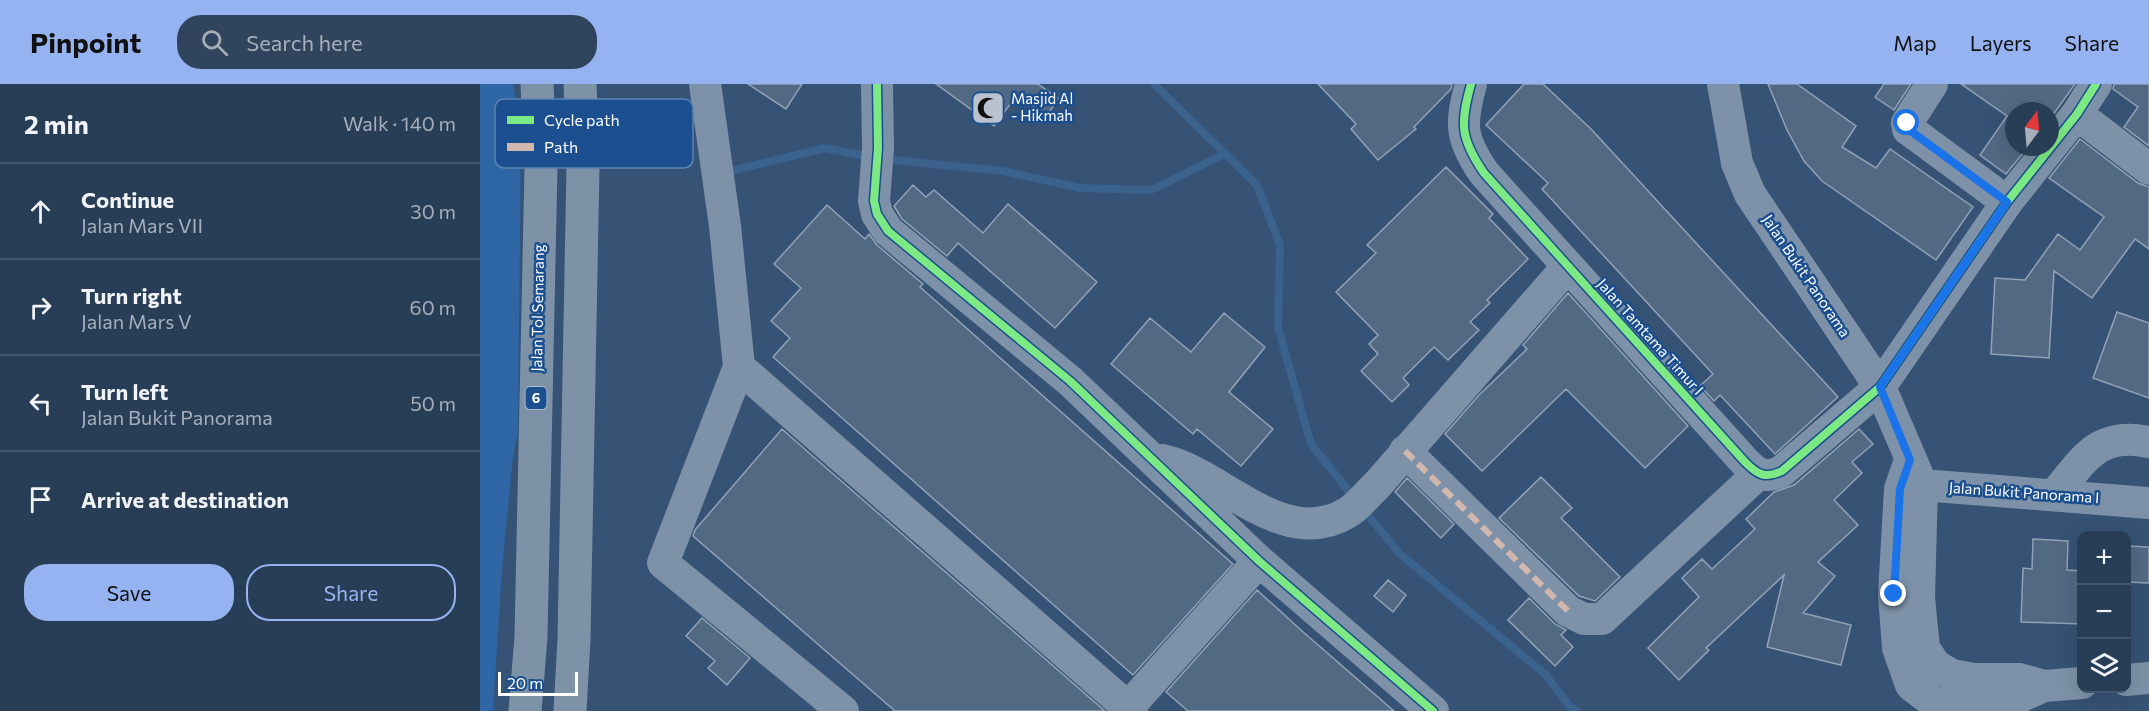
<!DOCTYPE html>
<html lang="en">
<head>
<meta charset="utf-8">
<style>
  :root { --surface:#283e57; --page:#30455d; --text:#f1f3f6; --muted:#a5aeba; --line:#44576d; --accent:#95b2f1 }
  body { margin:0; font-family:Commissioner,sans-serif; background:var(--page); color:var(--text) }
  .controls { position:absolute; right:18px; bottom:18px; display:grid; overflow:hidden; border-radius:12px; box-shadow:0 6px 24px #0002 }
  .controls button { width:54px; height:54px; display:grid; place-items:center; padding:0; border:0; border-bottom:2px solid var(--line); background:var(--surface); color:var(--text); font:30px sans-serif }
  .compass { position:absolute; left:1525px; top:18px; width:54px; height:54px; border-radius:50%; background:var(--surface); box-shadow:0 6px 24px #0002; rotate:16deg }
  .scale { position:absolute; left:18px; bottom:15px; width:80px; box-sizing:border-box; padding-left:6px; border:3px solid #fff; border-top:0; font-size:16px; line-height:21px; white-space:nowrap; color:#fff; -webkit-text-stroke:4px #1b4f8f; paint-order:stroke }
  .stop { position:absolute; width:18px; height:18px; margin:-14px; border:4px solid #1a73e8; border-radius:50%; background:#fff }
  .stop.end { background:#1a73e8; border-color:#fff; box-shadow:0 2px 6px #0008 }
  .list { margin:0; padding:0; list-style:none }
  h2 { display:flex; justify-content:space-between; align-items:center; height:78px; margin:0; padding:0 24px; font-size:26px }
  h2 small { font-size:20px; font-weight:400; color:var(--muted) }
  .list li { display:grid; grid-template-columns:39px 1fr auto; gap:18px; align-items:center; box-sizing:border-box; height:96px; padding:0 24px; border-top:2px solid var(--line) }
  .list b { display:block; font-size:22px; white-space:nowrap }
  .list p { margin:0; font-size:20px; white-space:nowrap; color:var(--muted) }
  .list em { font-size:20px; font-style:normal; color:var(--muted) }
  .actions { display:flex; gap:12px; padding:18px 24px }
  .actions a { flex:1; padding:14px 0; border:2px solid var(--accent); border-radius:24px; text-align:center; font-size:21px; color:var(--accent) }
  .actions .main { background:var(--accent); color:#111 }
  .icon { flex:none; width:33px; height:33px; fill:none; stroke:currentColor; stroke-width:2; stroke-linecap:round; stroke-linejoin:round }
  .map { position:relative; flex:none; width:1669px; height:627px; overflow:hidden }
  header { display:flex; align-items:center; gap:36px; box-sizing:border-box; height:84px; padding:0 30px; background:var(--accent); color:#111 }
  header strong { font-size:28px }
  nav { display:flex; gap:33px; margin-inline-start:auto; font-size:21px }
  .search { width:420px; height:54px; background:var(--page); display:flex; align-items:center; gap:15px; box-sizing:border-box; padding:0 21px; border-radius:24px; color:var(--muted); font-size:22px }
  main { display:flex }
  aside { flex:1; background:var(--surface) }
  .map>svg:first-child { display:block }
  .green { fill:#2f66a5 }
  .lines { fill:none; stroke-linecap:round; stroke-linejoin:round }
  .stream { stroke:#3b618d; stroke-width:8 }
  .building { fill:#526984; stroke:#92a2b6; stroke-width:1.5 }
  .minor { stroke:#7d92a8; stroke-width:32 }
  .motorway { stroke:#7e92a7; stroke-width:33 }
  .quiet { stroke:#d1b7ad; stroke-width:6; stroke-dasharray:12 6; stroke-linecap:butt }
  .cycleway-casing { stroke:#1b4f8f; stroke-width:11 }
  .cycleway { stroke:#7ce984; stroke-width:8 }
  .route { stroke:#1a73e8; stroke-width:8 }
  .labels { text-anchor:middle; stroke-width:5; stroke-linejoin:round; paint-order:stroke }
  .shield { fill:#1b4f8f; stroke:#bbcadd; stroke-width:1.5 }
  .shield-label { font-size:14px; font-weight:bold; fill:#fff }
  .poi-label { font-size:15px; fill:#fff; stroke:#1b4f8f; text-anchor:start }
  .street-label { font-size:15px; fill:#fff; stroke:#1b4f8f }
  .key { fill:#1b4f8f; stroke:#5f84b1; stroke-width:1.5 }
  .key-label { font-size:16px; fill:#fff }
</style>
</head>
<body>
<header>
<strong>Pinpoint</strong>
<div class="search"><svg class="icon" aria-label="search" viewBox="0 0 24 24"><circle cx="10" cy="10" r="6"/><path d="M15 15l6 6"/></svg>Search here</div>
<nav><a>Map</a><a>Layers</a><a>Share</a></nav>
</header>
<main>
<aside>
<h2>2 min<small>Walk · 140 m</small></h2>
<ul class="list">
<li><svg class="icon" aria-label="ahead" viewBox="0 0 24 24"><path d="M12 20V5M6 11l6-6 6 6"/></svg><div><b>Continue</b><p>Jalan Mars VII</p></div><em>30 m</em></li>
<li><svg class="icon" aria-label="right" viewBox="0 0 24 24"><path d="M7 20v-9h11M14 6l5 5-5 5"/></svg><div><b>Turn right</b><p>Jalan Mars V</p></div><em>60 m</em></li>
<li><svg class="icon" aria-label="left" viewBox="0 0 24 24"><path d="M17 20v-9H6M10 6l-5 5 5 5"/></svg><div><b>Turn left</b><p>Jalan Bukit Panorama</p></div><em>50 m</em></li>
<li><svg class="icon" aria-label="arrive" viewBox="0 0 24 24"><path d="M6 21V4h12l-3 4 3 4H6"/></svg><div><b>Arrive at destination</b></div></li>
</ul>
<div class="actions"><a class="main">Save</a><a>Share</a></div>
</aside>
<div class="map">
<svg width="1669" height="627" viewBox="0 0 1669 627">
  <rect width="100%" height="100%" fill="#365274"/>
  <path class="green" d="M0,0H33L41,50L38,349L33,372L22,486L13,627H0Z"/>
  <g class="lines">
    <path class="stream" d="M674,0L777,101L800,161L798,243L831,360L875,415
      M403,75L523,87L600,104L671,106L745,70
      M251,87L345,64L391,73
      M883,425L920,470L1065,590L1090,623L1097,627"/>
  </g>
  <path class="building" d="M268,0H322L306,25Z
    M456,0H558L579,15L566,32L537,11L514,42Z
    M838,0H972L971,5L934,43L936,45L898,76L871,45L876,40Z
    M1044,0H1063L1111,45L1358,313L1295,370L1240,311L1234,317L1220,302L1233,290L1062,105L1068,99L1006,41Z
    M1288,0H1317L1376,42L1362,63L1396,84L1410,65L1493,123L1456,176L1342,97L1324,77L1307,46Z
    M1404,0H1431L1414,26L1395,13Z
    M1481,0H1595L1570,35V27H1534V63H1548L1526,90L1500,71L1527,32Z
    M1634,0H1669V62L1644,43L1658,23L1633,5Z
    M1600,55L1658,99L1669,103V165L1655,155L1612,214L1574,187L1569,274L1511,270L1515,194L1545,196L1578,150L1600,166L1624,133L1569,94Z
    M966,83L1013,130L1009,134L1048,175L1007,216L1010,219L990,238L999,246L968,276L954,263L923,294L929,301L912,318L881,287L898,270L889,260L898,251L856,208L896,169L887,161Z
    M433,101L446,113L454,106L503,149L528,120L617,198L575,244L478,159L467,172L422,135L414,122Z
    M347,121L385,155L389,150L397,161L443,200L440,203L753,480L653,591L293,273L310,254L291,237L321,204L294,180Z
    M1088,209L1208,342L1165,384L1086,305L1002,387L965,350L999,311L1047,265L1043,261Z
    M1637,228L1669,239V314L1613,294Z
    M744,229L785,263L749,308L793,345L761,382L717,345L713,350L631,280L670,234L711,268Z
    M302,345L328,368L625,627H415L213,452L215,446Z
    M1379,345L1393,360L1372,378L1382,389L1354,416L1378,441L1338,478L1355,492L1323,529L1371,541L1361,581L1287,563L1304,491L1226,564L1229,566L1199,596L1168,564L1219,513L1202,494L1222,475L1232,485L1275,445L1266,435L1294,408L1314,401Z
    M1061,393L1092,424L1081,434L1140,493L1115,517L1099,512L1019,434Z
    M927,394L974,440L961,454L915,408Z
    M1553,455L1588,457L1587,486L1602,487V540L1541,538L1543,484L1552,485Z
    M1647,462L1669,463V499L1647,498Z
    M908,496L926,511L913,528L894,512Z
    M777,506L822,547L914,627H708L686,608Z
    M1049,514L1075,540L1086,546L1081,551L1093,563L1075,582L1028,536Z
    M222,534L270,574L247,601L228,584L235,577L206,552Z"/>
  <g class="lines">
    <path class="minor" d="M225,0L245,142L259,283L183,479L363,627
      M397,0L398,64L394,117L397,130L408,147L590,297L779,477L953,627
      M991,0C980,40 980,54 1004,89L1265,378C1278,391 1285,395 1302,387L1400,303L1527,118L1597,30L1616,0
      M1243,0L1257,79L1270,110L1400,303L1442,401L1439,514L1444,564L1455,581L1472,591L1494,595H1540L1564,602
      M1452,0L1427,39L1428,45L1527,118
      M1597,30L1669,85
      M259,283L652,627
      M925,367L1088,527L1104,535H1122L1278,390
      M682,376C739,387 802,468 867,429C878,423 888,409 898,400L1088,182
      M1430,376L1420,405L1414,510L1418,564L1431,601L1452,617L1470,621L1505,620L1542,612L1564,602L1602,599
      M1420,405L1442,401L1669,419
      M1574,411C1604,376 1617,347 1669,358
      M1646,596L1669,594
      M645,627L779,477"/>
    <path class="motorway" d="M45,627L51,553L61,83L57,0
      M90,627L94,555L103,82L100,0"/>
    <path class="quiet" d="M925,367L1088,527"/>
    <defs>
      <path id="cycleway" d="M397,0L398,64L394,117L397,130L408,147L590,297L779,477L953,627
        M991,0C980,40 980,54 1004,89L1265,378C1278,391 1285,395 1302,387L1400,303L1527,118L1597,30L1616,0"/>
    </defs>
    <use href="#cycleway" class="cycleway-casing"/>
    <use href="#cycleway" class="cycleway"/>
  </g>
  <g class="lines">
    <path class="route" d="M1414,510L1420,405L1430,376L1400,303L1527,118L1428,45L1427,39"/>
  </g>
  <defs>
    <symbol id="mosque-square" viewBox="-11 -11 22 22"><rect x="-9" y="-9" width="18" height="18" rx="4" fill="#b9c2ce" stroke="#1b4f8f"/><path d="M3.5-4.9A6 6 0 1 0 3.5 4.9A5 5 0 1 1 3.5-4.9Z" fill="#111"/></symbol>
  </defs>
  <g fill-rule="evenodd">
    <use href="#mosque-square" x="489" y="5" width="38" height="38"/>
  </g>
  <g class="labels">
    <rect class="shield" x="45.5" y="303" width="21" height="22" rx="4.5"/>
    <g class="shield-label">
      <text x="56" y="319">6</text>
    </g>
    <g class="poi-label">
      <text x="531" y="20">Masjid Al<tspan x="531" dy="17">- Hikmah</tspan></text>
    </g>
    <g class="street-label">
      <text transform="translate(1326 192) rotate(56)" y="5">Jalan Bukit Panorama</text>
      <text transform="translate(58 224) rotate(-89)" y="5">Jalan Tol Semarang</text>
      <text transform="translate(1170 253) rotate(48)" y="5">Jalan Tamtama Timur I</text>
      <text transform="translate(1544 409) rotate(4)" y="5">Jalan Bukit Panorama I</text>
    </g>
  </g>
  <rect x="15" y="15" width="198" height="69" rx="9" class="key"/>
  <rect x="27" y="32" width="27" height="8" fill="#7ce984"/>
  <rect x="27" y="59" width="27" height="8" fill="#d1b7ad"/>
  <g class="key-label">
    <text x="64" y="42">Cycle path</text>
    <text x="64" y="69">Path</text>
  </g>
</svg>
<div class="controls">
<button>+</button>
<button>−</button>
<button><svg class="icon" aria-label="layers" viewBox="0 0 24 24"><path d="M12 4l9 5-9 5-9-5zM3 14l9 5 9-5"/></svg></button>
</div>
<svg class="compass" viewBox="-18 -18 36 36"><path d="M0-13l5 13h-10z" fill="#e53935"/><path d="M0 13l5-13h-10z" fill="#a5aeba"/></svg>
<div class="scale">20 m</div>
<div class="stop" style="left:1427px;top:39px"></div>
<div class="stop end" style="left:1414px;top:510px"></div>
</div>
</main>
</body>
</html>
